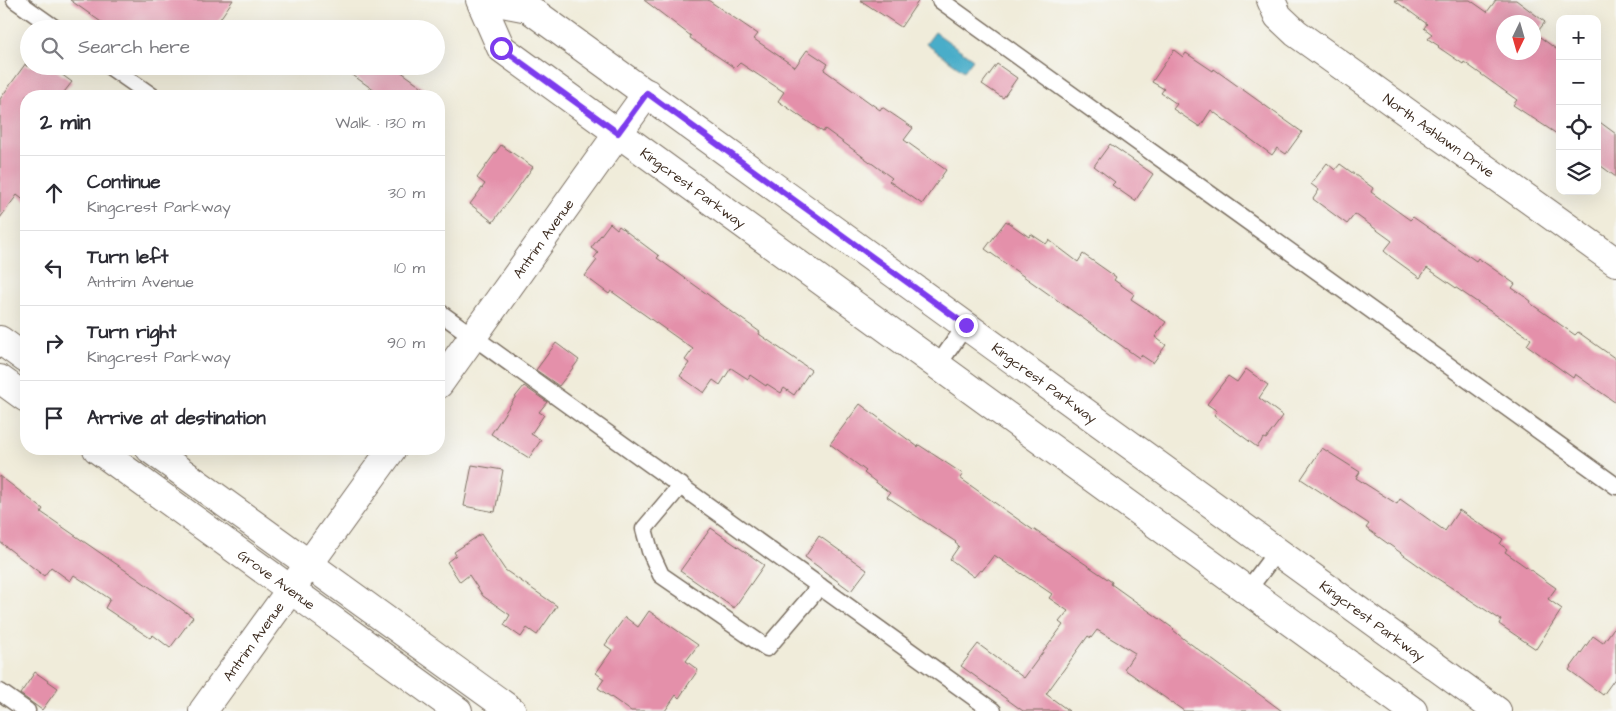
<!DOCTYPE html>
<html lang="en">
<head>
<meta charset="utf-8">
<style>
  :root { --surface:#fff; --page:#f2f2f3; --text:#2b2b33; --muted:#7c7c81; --line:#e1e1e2 }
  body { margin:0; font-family:"Architects Daughter",sans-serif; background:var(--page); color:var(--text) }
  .controls { position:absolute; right:15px; top:15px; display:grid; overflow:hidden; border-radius:10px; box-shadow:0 5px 20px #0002 }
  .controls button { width:45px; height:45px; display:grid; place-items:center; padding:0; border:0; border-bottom:1px solid var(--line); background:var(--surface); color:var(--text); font:25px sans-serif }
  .compass { position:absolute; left:1496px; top:15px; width:45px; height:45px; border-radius:50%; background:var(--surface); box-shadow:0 5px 20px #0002; rotate:185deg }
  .stop { position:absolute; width:15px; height:15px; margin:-11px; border:4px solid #7c3aed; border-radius:50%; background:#fff }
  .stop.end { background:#7c3aed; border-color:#fff; box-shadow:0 1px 5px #0008 }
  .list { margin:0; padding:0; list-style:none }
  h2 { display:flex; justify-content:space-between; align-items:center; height:65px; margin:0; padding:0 20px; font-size:21px }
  h2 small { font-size:16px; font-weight:400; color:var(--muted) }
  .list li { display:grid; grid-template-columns:32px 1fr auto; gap:15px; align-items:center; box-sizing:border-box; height:75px; padding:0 20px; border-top:1px solid var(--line) }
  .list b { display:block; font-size:19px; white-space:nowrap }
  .list p { margin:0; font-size:16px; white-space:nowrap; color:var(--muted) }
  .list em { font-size:16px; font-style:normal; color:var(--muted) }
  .icon { flex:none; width:28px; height:28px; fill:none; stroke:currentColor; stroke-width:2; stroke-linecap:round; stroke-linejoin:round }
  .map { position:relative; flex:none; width:1616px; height:711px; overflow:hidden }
  .search { position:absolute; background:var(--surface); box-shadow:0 5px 20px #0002; left:20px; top:20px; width:425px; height:55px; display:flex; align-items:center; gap:12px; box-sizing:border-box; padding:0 18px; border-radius:28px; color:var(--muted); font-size:19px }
  .panel { position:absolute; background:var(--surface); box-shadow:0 5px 20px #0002; left:20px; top:90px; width:425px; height:365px; border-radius:20px }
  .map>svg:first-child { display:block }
  .water { fill:#4aadc9; stroke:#426c74 }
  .building { fill:#e490aa; fill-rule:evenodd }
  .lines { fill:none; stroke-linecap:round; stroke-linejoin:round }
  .lane-casing { stroke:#7a6e60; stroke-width:19 }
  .street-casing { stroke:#7a6e60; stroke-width:30 }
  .secondary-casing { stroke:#7a6e60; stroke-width:30 }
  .lane { stroke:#fff; stroke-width:16 }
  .street { stroke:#fff; stroke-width:28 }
  .secondary { stroke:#fff; stroke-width:28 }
  .route { stroke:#7c3aed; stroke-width:6 }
  .labels { text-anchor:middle; stroke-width:4.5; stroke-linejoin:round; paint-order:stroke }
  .street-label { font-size:14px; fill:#3b2a1e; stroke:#f6f6f2 }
</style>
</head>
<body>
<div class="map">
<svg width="1616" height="711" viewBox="0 0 1616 711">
  <rect width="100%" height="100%" fill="#f6f6f2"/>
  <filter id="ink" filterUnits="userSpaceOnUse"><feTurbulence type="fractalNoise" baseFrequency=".02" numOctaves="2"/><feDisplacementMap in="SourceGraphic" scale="10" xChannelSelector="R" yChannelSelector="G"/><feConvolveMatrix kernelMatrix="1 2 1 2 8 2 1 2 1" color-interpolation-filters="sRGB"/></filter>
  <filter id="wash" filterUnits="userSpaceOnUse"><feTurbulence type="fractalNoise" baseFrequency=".0096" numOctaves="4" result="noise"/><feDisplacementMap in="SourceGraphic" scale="20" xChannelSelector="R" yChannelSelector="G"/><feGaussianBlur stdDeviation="1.12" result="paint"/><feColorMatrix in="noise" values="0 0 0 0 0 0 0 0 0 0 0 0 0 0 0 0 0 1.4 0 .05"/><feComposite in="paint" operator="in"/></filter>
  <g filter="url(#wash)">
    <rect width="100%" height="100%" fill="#f0ecda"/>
    <path class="water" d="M935,32L973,59L964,71L926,44Z"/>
    <g id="blocks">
      <path class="building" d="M70,0H233L213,29H111Z
        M644,0H708L758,34L754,39L795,67L807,50L828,64L824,70L880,110L882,107L913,128L904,140L946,170L922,204L889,181L892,178L825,129L823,132L778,101L784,92L740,63L735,68L690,38L691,36Z
        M860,0H919L901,27Z
        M1394,0H1470L1487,12L1496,0H1516L1545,22L1536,34L1560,52V136L1513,105L1517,100L1464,62L1463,64L1438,47L1439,46L1428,39L1432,34L1424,28L1427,24ZM1504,22H1534V52H1504Z
        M1174,50L1183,57L1186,53L1213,71L1214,69L1302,132L1286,154L1277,148L1272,155L1211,110L1200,127L1173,109L1177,104L1161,93L1164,89L1152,82Z
        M26,63V66H50L72,82L61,96H26V202L17,195L0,218V99Z
        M997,64L1017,78L1003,98L982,84Z
        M340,66H393L435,96H382Z
        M1597,120L1616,134V177L1597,163Z
        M1110,144L1153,174L1135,201L1112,185L1115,182L1094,166Z
        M501,145L533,167L493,222L470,204L485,184L477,178Z
        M1327,163L1335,170L1340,164L1347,169L1373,188L1371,192L1410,220L1413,217L1476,261L1478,258L1515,284L1512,288L1531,301L1530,303L1575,335L1578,332L1616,359V403L1575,374L1573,378L1527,345L1531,339L1427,268L1420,278L1391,257L1384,251L1392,241L1355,214L1347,224L1313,199L1319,190L1311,184Z
        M1006,221L1029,237L1031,234L1046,244L1049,240L1078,262L1083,254L1116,277L1114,280L1134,294L1131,299L1166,322L1155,337L1166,345L1153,363L1141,355L1139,358L985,249Z
        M610,223L617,229L619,226L659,256L657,258L760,332L759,334L811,370L794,395L784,388L781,393L767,384L766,386L750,375L748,379L731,368L720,385L713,380L704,393L680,376L689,363L685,360L693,349L611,291L609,294L585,276L597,260L594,258L598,253L591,248Z
        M556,343L579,360L559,386L536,370Z
        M1246,369L1268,385L1259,398L1283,416L1266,439L1264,438L1257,447L1214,415L1217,411L1207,404L1228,376L1237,382Z
        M524,386L547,402L539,412L544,415L531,434L541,440L529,458L491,434L516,396Z
        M860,404L918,447L919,445L963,474L960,478L1033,530V529L1112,582L1111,584L1174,629L1173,630L1184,639L1282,711H1184L1124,669L1135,653L1097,630L1091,638L1088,636L1046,694L1069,711H1023L961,666L978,644L1024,678L1063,625L1059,622L1068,611L1049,598L1052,594L994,555L982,571L980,570L974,577L950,559L959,546L955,543L956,542L887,497L890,493L864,473L866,471L830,444Z
        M1322,448L1360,472L1356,478L1397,504L1400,499L1445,531L1459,510L1503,539L1500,544L1507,549L1505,552L1556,588L1548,599L1562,609L1536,649L1499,624L1501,620L1432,575L1366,528L1369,524L1301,479Z
        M472,465L503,470L495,512L464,506Z
        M0,476L43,509L41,512L193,617L170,648L153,635L150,638L105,608L110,599L74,575L70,581L51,567L44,576L0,542Z
        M711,528L764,565L734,608L680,571Z
        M481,534L505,570L557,606L537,635L527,628L521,637L504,625L510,615L483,596L469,575L460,582L447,562L456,555L454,552Z
        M819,536L867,570L851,591L805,557Z
        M649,611L698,645L686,661L698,670L679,698L676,695L665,711H631L598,688L604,679L596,673L612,650L605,645L625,617L638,627Z
        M1616,625V677L1603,695L1569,670L1593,636L1603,643Z
        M35,672L58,688L42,710L20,694Z"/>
    </g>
  </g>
  <g filter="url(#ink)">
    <use href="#blocks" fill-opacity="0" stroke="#7a6e60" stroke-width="1"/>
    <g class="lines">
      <defs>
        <path id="lane" d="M15,0L56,29
          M940,0L1616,486
          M109,66L152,96
          M439,312L993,711
          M938,365L966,325
          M681,485L644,529L650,551L661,575L767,648L820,586
          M1247,591L1277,551
          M0,692L27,711"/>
        <g id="street">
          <path id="s1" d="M480,0L501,48L1413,711"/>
          <path id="s2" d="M487,0L528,8L1497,711"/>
          <path id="s3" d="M1271,0L1278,16L1296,33L1616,262"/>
          <path id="s4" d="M439,384L647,93"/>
          <path id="s5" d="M203,711L392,449"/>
        </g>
        <g id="secondary">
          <path d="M0,340L26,359"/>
          <path d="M0,379L26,398"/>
          <path id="s6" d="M97,449L458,711"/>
          <path d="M150,449L512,711"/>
        </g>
      </defs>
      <use href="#lane" class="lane-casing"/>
      <use href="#street" class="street-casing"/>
      <use href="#secondary" class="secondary-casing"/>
      <use href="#lane" class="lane"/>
      <use href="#street" class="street"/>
      <use href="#secondary" class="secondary"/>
    </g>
  </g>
  <g class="lines" filter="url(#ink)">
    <path class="route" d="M501,48L618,133L647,93L966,325"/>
  </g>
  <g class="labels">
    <g class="street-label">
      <text dy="5" stroke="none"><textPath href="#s3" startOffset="218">North Ashlawn Drive</textPath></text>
      <text dy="5" stroke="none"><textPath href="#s1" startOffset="290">Kingcrest Parkway</textPath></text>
      <text dy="5" stroke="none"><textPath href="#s4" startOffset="179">Antrim Avenue</textPath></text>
      <text dy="5" stroke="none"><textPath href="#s2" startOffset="680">Kingcrest Parkway</textPath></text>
      <text dy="5" stroke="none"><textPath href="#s6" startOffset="222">Grove Avenue</textPath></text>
      <text dy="5" stroke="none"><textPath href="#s2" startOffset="1085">Kingcrest Parkway</textPath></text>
      <text dy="5" stroke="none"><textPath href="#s5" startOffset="86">Antrim Avenue</textPath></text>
    </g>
  </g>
</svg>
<div class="controls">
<button>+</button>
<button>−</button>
<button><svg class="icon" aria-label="locate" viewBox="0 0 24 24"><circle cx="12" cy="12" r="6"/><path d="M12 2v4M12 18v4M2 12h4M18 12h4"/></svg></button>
<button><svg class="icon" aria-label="layers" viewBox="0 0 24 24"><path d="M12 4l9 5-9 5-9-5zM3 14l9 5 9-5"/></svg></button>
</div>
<svg class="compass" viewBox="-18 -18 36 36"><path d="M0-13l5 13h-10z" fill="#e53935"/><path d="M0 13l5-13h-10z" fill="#7c7c81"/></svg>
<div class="stop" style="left:501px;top:48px"></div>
<div class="stop end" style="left:966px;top:325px"></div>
<div class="search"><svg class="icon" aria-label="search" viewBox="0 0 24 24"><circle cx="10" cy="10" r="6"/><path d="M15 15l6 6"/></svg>Search here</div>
<section class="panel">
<h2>2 min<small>Walk · 130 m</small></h2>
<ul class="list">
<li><svg class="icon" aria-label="ahead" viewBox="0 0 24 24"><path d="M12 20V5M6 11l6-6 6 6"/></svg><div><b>Continue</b><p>Kingcrest Parkway</p></div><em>30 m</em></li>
<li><svg class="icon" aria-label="left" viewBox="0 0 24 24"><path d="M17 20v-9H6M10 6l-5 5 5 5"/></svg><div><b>Turn left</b><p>Antrim Avenue</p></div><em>10 m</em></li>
<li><svg class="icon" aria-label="right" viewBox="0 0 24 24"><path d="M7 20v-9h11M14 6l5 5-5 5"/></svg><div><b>Turn right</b><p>Kingcrest Parkway</p></div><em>90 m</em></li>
<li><svg class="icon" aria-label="arrive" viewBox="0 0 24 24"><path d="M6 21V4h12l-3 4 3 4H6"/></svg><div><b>Arrive at destination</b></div></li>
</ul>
</section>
</div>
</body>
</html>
